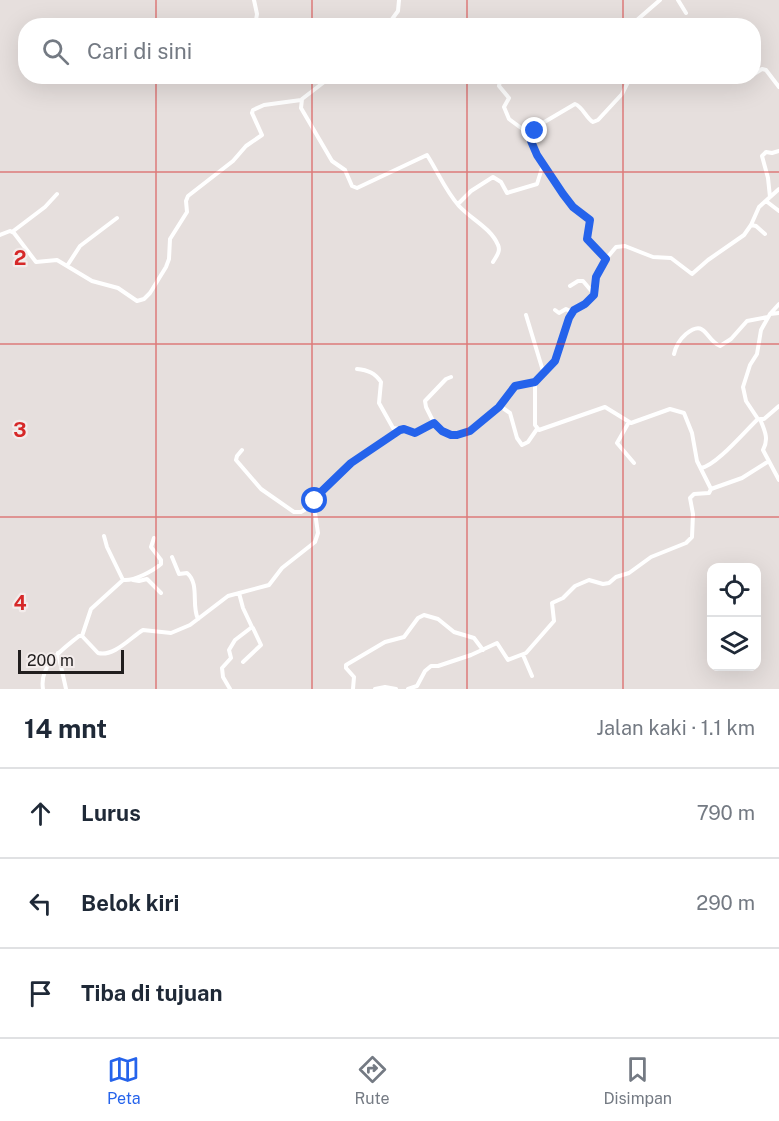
<!DOCTYPE html>
<html lang="id">
<head>
<meta charset="utf-8">
<style>
  :root { --surface:#fff; --page:#f2f2f3; --text:#1f2937; --muted:#747a83; --line:#e0e1e3; --accent:#2563eb }
  body { margin:0; font-family:"Public Sans",sans-serif; background:var(--page); color:var(--text) }
  .controls { position:absolute; right:18px; bottom:18px; display:grid; overflow:hidden; border-radius:12px; box-shadow:0 6px 24px #0002 }
  .controls button { width:54px; height:54px; display:grid; place-items:center; padding:0; border:0; border-bottom:2px solid var(--line); background:var(--surface); color:var(--text); font:30px sans-serif }
  .scale { position:absolute; left:18px; bottom:15px; width:106px; box-sizing:border-box; padding-left:6px; border:3px solid #211e1e; border-top:0; font-size:16px; line-height:21px; white-space:nowrap; color:#211e1e; -webkit-text-stroke:4px #f3eceb; paint-order:stroke }
  .stop { position:absolute; width:18px; height:18px; margin:-14px; border:4px solid #2563eb; border-radius:50%; background:#fff }
  .stop.end { background:#2563eb; border-color:#fff; box-shadow:0 2px 6px #0008 }
  .list { margin:0; padding:0; list-style:none }
  h2 { display:flex; justify-content:space-between; align-items:center; height:78px; margin:0; padding:0 24px; font-size:26px }
  h2 small { font-size:20px; font-weight:400; color:var(--muted) }
  .list li { display:grid; grid-template-columns:39px 1fr auto; gap:18px; align-items:center; box-sizing:border-box; height:90px; padding:0 24px; border-top:2px solid var(--line) }
  .list b { display:block; font-size:22px; white-space:nowrap }
  .list em { font-size:20px; font-style:normal; color:var(--muted) }
  .icon { flex:none; width:33px; height:33px; fill:none; stroke:currentColor; stroke-width:2; stroke-linecap:round; stroke-linejoin:round }
  .map { position:relative; flex:none; width:779px; height:689px; overflow:hidden }
  .search { position:absolute; background:var(--surface); box-shadow:0 6px 24px #0002; left:18px; right:18px; top:18px; height:66px; display:flex; align-items:center; gap:15px; box-sizing:border-box; padding:0 21px; border-radius:24px; color:var(--muted); font-size:22px }
  .sheet { height:348px; background:var(--surface) }
  nav { display:flex; justify-content:space-around; align-items:center; box-sizing:border-box; height:84px; border-top:2px solid var(--line); background:var(--surface); font-size:16px; color:var(--muted) }
  nav a { display:grid; justify-items:center; gap:3px }
  nav .on { color:var(--accent) }
  .map>svg:first-child { display:block }
  .lines { fill:none; stroke-linecap:round; stroke-linejoin:round }
  .street { stroke:#fff; stroke-width:4 }
  .route { stroke:#2563eb; stroke-width:8 }
  .grid { fill:none; stroke:#d62828; stroke-width:1.5; stroke-opacity:0.55 }
  .grid-label { font-size:20px; text-anchor:middle; font-weight:bold; fill:#d62828; stroke:#f3eceb; stroke-width:4.5; stroke-linejoin:round; paint-order:stroke }
</style>
</head>
<body>
<div class="map">
<svg width="779" height="689" viewBox="0 0 779 689">
  <rect width="100%" height="100%" fill="#e6dfdd"/>
  <g class="lines">
    <path class="street" d="M254,0L257,14L255,26
      M678,0L686,13
      M387,26L398,11L399,0
      M630,26L660,0
      M754,74L762,69L766,70L779,87
      M332,76L302,99L301,108L332,161L345,170L352,186L357,188L427,155C438,172 445,190 459,206C471,219 491,228 498,245C501,251 496,257 493,262
      M504,77L500,81L499,86L509,98L504,107L509,119L532,136
      M770,197L768,178L762,156L766,152L772,153L779,151
      M766,201L779,211
      M458,204L471,191L493,177L501,182L507,193L537,184L543,165
      M751,225L756,226L765,234
      M12,232L45,207L57,194
      M0,235L10,231L14,233L36,262L57,260L92,281L118,288L137,301L144,299L150,293L166,267L169,259L170,239L187,212L186,201L188,196L233,161L246,146L262,135L252,113L253,110L264,105L301,100
      M606,259L587,239L589,220C585,216 579,213 574,208C562,196 534,155 531,138L541,124L575,104C583,107 586,118 593,122L598,120L622,94L631,76
      M67,266L80,246L117,218
      M570,286L578,281H583L594,294
      M555,310L559,313L566,309L572,312
      M770,314L779,313
      M526,315L543,371
      M674,354C676,345 679,340 686,334C706,318 705,340 720,346L731,339L747,321L768,317
      M357,369C368,370 375,373 381,382L379,403L393,428L400,429
      M500,406L510,413L517,438L522,445L528,442L537,429
      M760,419C765,431 769,439 763,450L779,480
      M761,419H764L779,406
      M629,422L617,443L634,463
      M434,423L426,407L425,401L446,379L451,377
      M242,450L237,456L236,460L261,489L294,512H301L313,505
      M701,468C716,466 746,430 758,419L746,401L743,387L750,365L757,354L761,330L770,314L779,304
      M711,489L742,478L769,461
      M172,557L179,574L187,573C200,584 191,605 198,619
      M124,580C134,581 153,571 161,564V560L151,547L154,538
      M133,580L139,581L147,579L161,593
      M82,636L91,609L123,580L107,547L104,536
      M58,653L66,689
      M523,655L532,676
      M243,662L261,645L253,628
      M43,689C39,665 62,650 79,636H82L98,653C114,657 130,638 143,630L171,633L190,625L228,596L269,585L282,568L315,542L318,533L314,506L316,499L351,463L401,429L415,433L434,423L449,434L457,435L470,431L499,407L515,386L536,382L555,361L569,318L574,310L589,301L594,294L596,277L606,259L616,247L625,246L653,257L671,258L692,274L708,260L744,235L751,225L759,207L779,189
      M230,689L223,677L222,668L231,658L229,650L235,640L252,627L243,608L239,593
      M353,689L354,677L346,668V665L385,642L404,637L418,618L424,615L438,619L454,632L474,638L483,650
      M375,689L385,687L396,689
      M408,689L417,686L425,671L431,666H438L471,655L497,643L508,660L526,653L554,621L552,603L563,598L575,586L589,580L603,584L609,583L616,577L629,573L651,557L686,543L692,537L693,514L690,498L694,494L709,493L711,489L697,461L692,433L684,413L670,409L631,423L605,407L539,430L535,425V382"/>
  </g>
  <g class="lines">
    <path class="route" d="M315,501L321,492L351,463L400,430L404,429L415,433L434,423L442,431L451,435H457L470,431L499,407L515,386L535,382L555,361L569,318L574,310L585,304L594,295L596,277L606,259L587,239L590,220L573,207L563,194L537,155L531,141L535,131"/>
  </g>
  <path class="grid" d="M156,0V26M312,0V26M467,0V26M623,0V26M156,76V689M312,76V689M467,76V689M623,76V689M0,172H779M0,344H779M0,517H779"/>
  <g class="grid-label">
    <text x="20" y="265">2</text>
    <text x="20" y="437">3</text>
    <text x="20" y="610">4</text>
  </g>
</svg>
<div class="controls">
<button><svg class="icon" aria-label="locate" viewBox="0 0 24 24"><circle cx="12" cy="12" r="6"/><path d="M12 2v4M12 18v4M2 12h4M18 12h4"/></svg></button>
<button><svg class="icon" aria-label="layers" viewBox="0 0 24 24"><path d="M12 4l9 5-9 5-9-5zM3 14l9 5 9-5"/></svg></button>
</div>
<div class="scale">200 m</div>
<div class="stop" style="left:315px;top:501px"></div>
<div class="stop end" style="left:535px;top:131px"></div>
<div class="search"><svg class="icon" aria-label="search" viewBox="0 0 24 24"><circle cx="10" cy="10" r="6"/><path d="M15 15l6 6"/></svg>Cari di sini</div>
</div>
<section class="sheet">
<h2>14 mnt<small>Jalan kaki · 1.1 km</small></h2>
<ul class="list">
<li><svg class="icon" aria-label="ahead" viewBox="0 0 24 24"><path d="M12 20V5M6 11l6-6 6 6"/></svg><div><b>Lurus</b></div><em>790 m</em></li>
<li><svg class="icon" aria-label="left" viewBox="0 0 24 24"><path d="M17 20v-9H6M10 6l-5 5 5 5"/></svg><div><b>Belok kiri</b></div><em>290 m</em></li>
<li><svg class="icon" aria-label="arrive" viewBox="0 0 24 24"><path d="M6 21V4h12l-3 4 3 4H6"/></svg><div><b>Tiba di tujuan</b></div></li>
</ul>
</section>
<nav>
<a class="on"><svg class="icon" aria-label="map" viewBox="0 0 24 24"><path d="M3 6l6-2 6 2 6-2v14l-6 2-6-2-6 2zM9 4v14M15 6v14"/></svg>Peta</a>
<a><svg class="icon" aria-label="directions" viewBox="0 0 24 24"><path d="M12 3l9 9-9 9-9-9zM9 14v-3h6M13 9l2 2-2 2"/></svg>Rute</a>
<a><svg class="icon" aria-label="saved" viewBox="0 0 24 24"><path d="M7 4h10v16l-5-4-5 4z"/></svg>Disimpan</a>
</nav>
</body>
</html>
